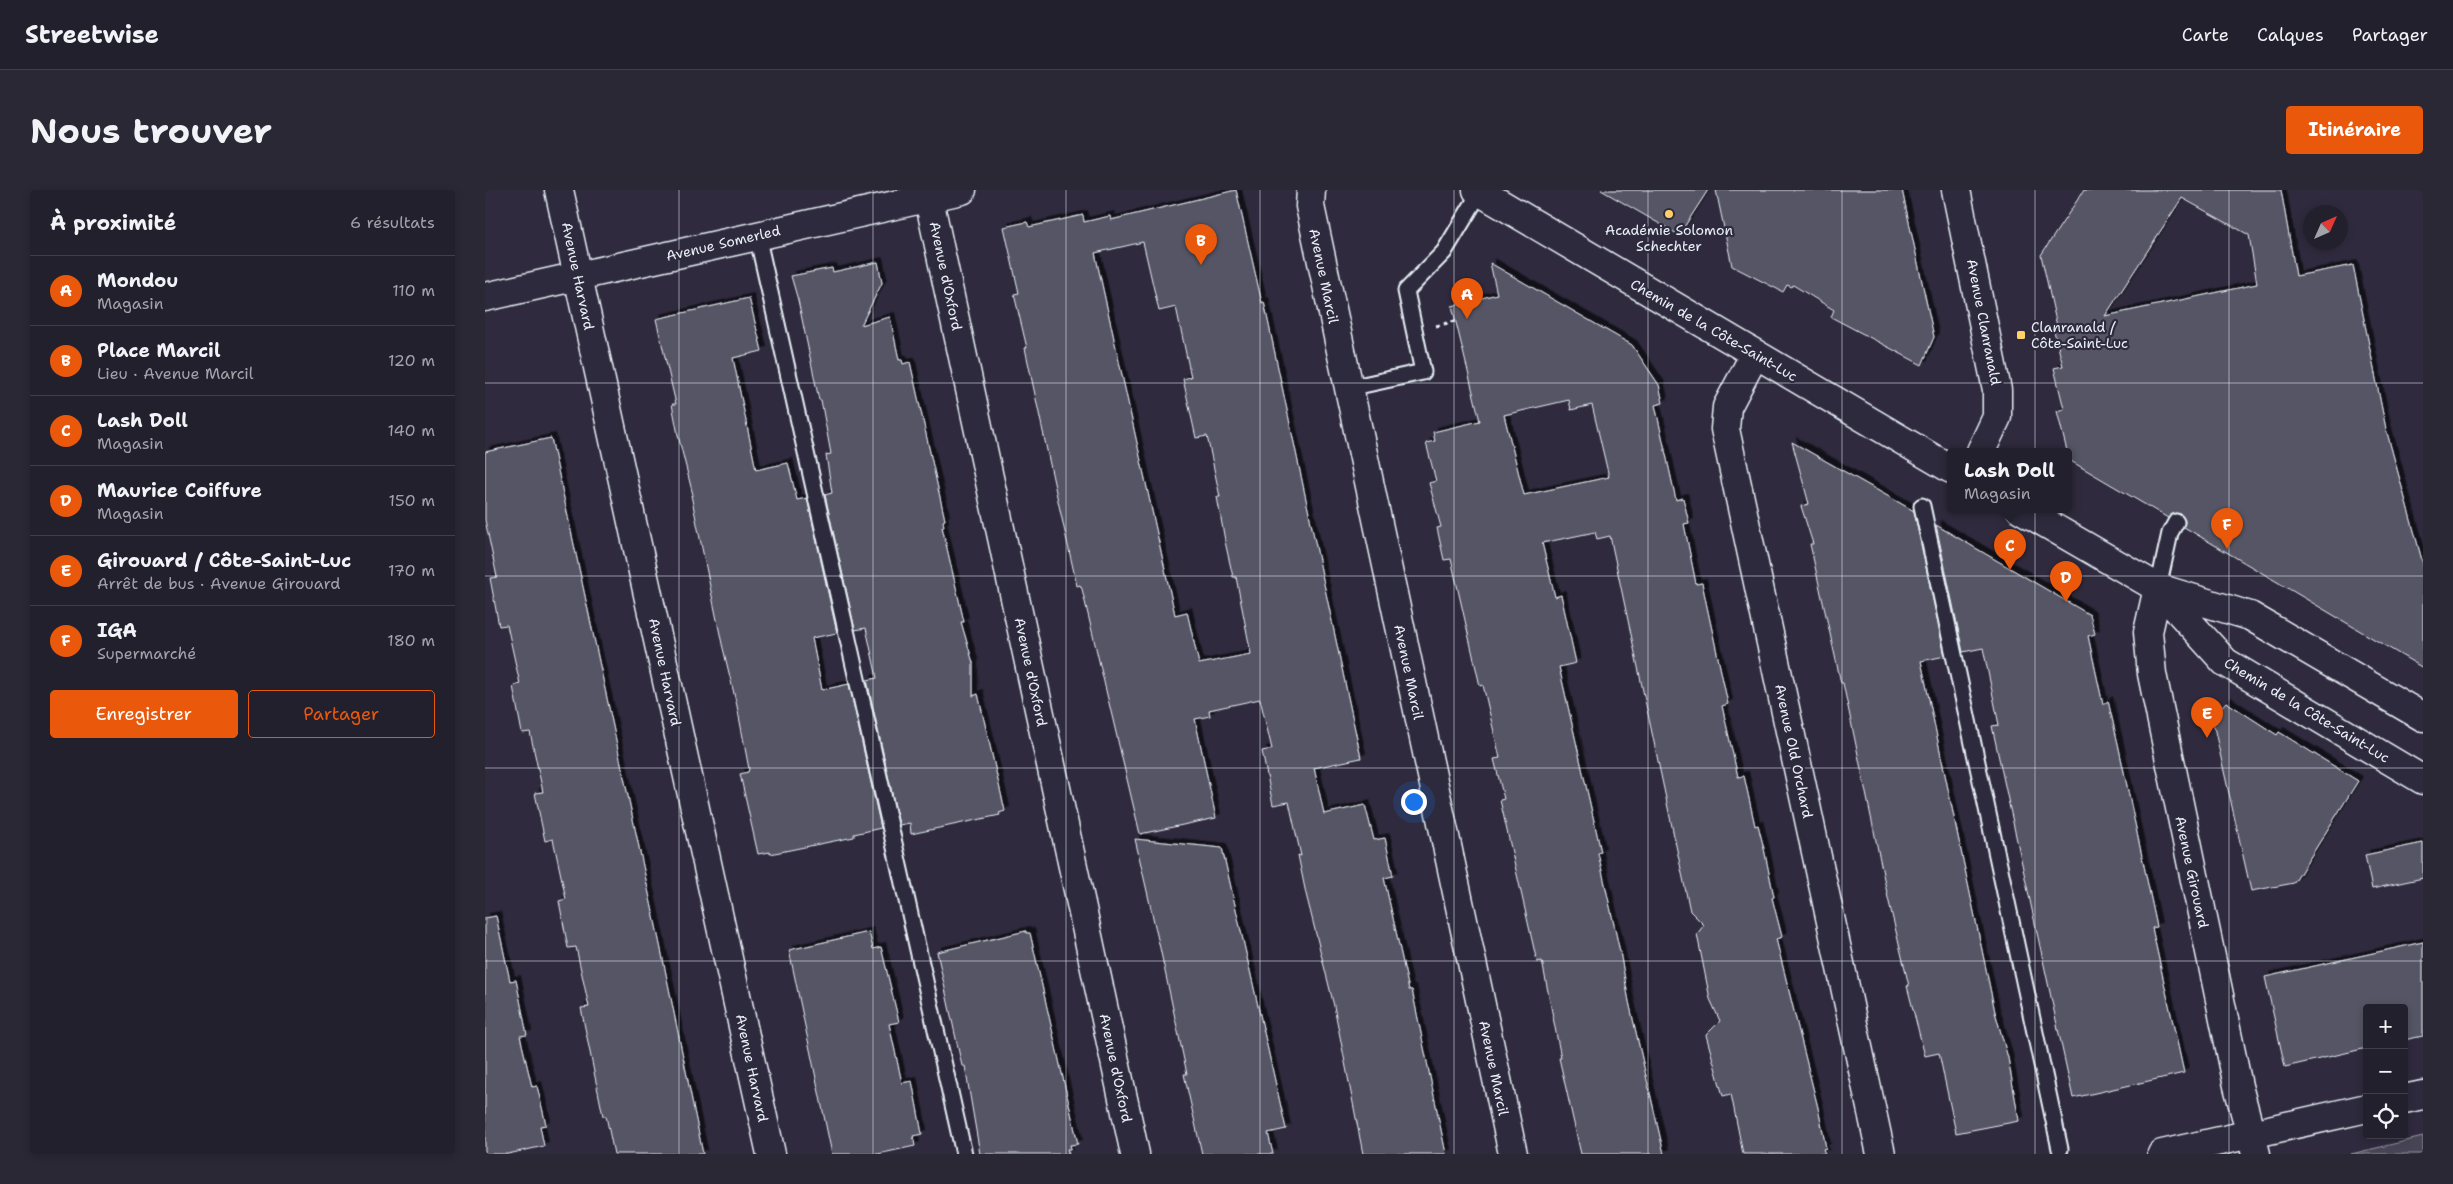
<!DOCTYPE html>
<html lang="fr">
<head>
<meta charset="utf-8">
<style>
  :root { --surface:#23202e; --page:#2b2836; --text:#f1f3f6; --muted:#a3a3aa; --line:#403e4a; --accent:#ea580c }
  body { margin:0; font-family:"Shantell Sans",sans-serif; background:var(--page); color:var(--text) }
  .controls { position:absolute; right:15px; bottom:15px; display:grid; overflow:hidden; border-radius:5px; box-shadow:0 2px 8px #0003 }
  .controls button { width:45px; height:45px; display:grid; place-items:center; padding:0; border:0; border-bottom:1px solid var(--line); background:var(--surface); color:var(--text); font:25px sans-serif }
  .compass { position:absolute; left:1818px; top:15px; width:45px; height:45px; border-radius:50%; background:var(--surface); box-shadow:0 2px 8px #0003; rotate:45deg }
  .you { position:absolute; left:928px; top:611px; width:18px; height:18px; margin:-12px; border:4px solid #fff; border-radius:50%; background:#1a73e8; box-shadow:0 0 0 8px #1a73e833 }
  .badge { display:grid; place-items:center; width:32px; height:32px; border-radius:50%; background:var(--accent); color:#fff; font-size:16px; font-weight:700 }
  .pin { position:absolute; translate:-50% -41px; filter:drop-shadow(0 1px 2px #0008) }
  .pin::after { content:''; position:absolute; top:26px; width:18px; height:15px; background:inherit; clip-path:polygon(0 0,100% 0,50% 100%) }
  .popup { position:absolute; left:1462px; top:258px; width:125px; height:65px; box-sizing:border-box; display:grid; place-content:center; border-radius:5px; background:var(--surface); filter:drop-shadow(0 1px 4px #0005); font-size:16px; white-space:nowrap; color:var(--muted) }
  .popup b { font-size:19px; color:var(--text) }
  .popup::after { content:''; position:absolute; left:50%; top:100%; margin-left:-10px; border:10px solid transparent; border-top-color:var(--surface) }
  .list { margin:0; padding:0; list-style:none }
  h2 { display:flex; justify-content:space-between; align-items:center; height:65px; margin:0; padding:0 20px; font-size:21px }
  h2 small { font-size:16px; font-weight:400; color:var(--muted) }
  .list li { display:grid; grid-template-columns:32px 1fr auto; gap:15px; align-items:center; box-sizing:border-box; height:70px; padding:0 20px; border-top:1px solid var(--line) }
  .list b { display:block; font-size:19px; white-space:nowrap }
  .list p { margin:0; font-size:16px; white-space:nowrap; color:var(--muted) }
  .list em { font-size:16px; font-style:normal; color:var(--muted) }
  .actions { display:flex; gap:10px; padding:15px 20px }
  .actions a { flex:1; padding:11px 0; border:1px solid var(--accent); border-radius:5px; text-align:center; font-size:18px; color:var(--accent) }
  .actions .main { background:var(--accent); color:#fff }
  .icon { flex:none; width:28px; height:28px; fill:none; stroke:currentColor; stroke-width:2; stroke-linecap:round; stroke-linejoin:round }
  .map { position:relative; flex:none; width:1938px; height:964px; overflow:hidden; border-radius:5px }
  header { display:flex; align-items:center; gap:30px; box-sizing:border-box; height:70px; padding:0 25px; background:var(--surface); border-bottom:1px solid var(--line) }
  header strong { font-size:24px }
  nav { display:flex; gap:28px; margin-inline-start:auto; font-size:18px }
  .intro { display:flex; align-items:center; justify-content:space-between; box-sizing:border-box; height:120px; padding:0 30px }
  h1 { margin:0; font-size:35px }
  .button { padding:12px 22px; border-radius:5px; background:var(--accent); color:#fff; font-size:18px; font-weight:700 }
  main { display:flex; gap:30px; padding:0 30px }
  aside { flex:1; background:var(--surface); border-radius:5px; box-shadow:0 2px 8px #0003 }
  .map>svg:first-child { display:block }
  .green { fill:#464455; stroke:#979aa6 }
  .building { fill:#575565; stroke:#e8f1f8; fill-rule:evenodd; filter:url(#shadow) }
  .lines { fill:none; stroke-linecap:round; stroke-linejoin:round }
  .lane-casing { stroke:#e8f1f8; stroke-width:19 }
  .street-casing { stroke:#e8f1f8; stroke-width:31 }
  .secondary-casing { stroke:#e8f1f8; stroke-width:31 }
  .path { stroke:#e8f1f8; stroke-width:3; stroke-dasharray:4 4; stroke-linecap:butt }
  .lane { stroke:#2f2a3d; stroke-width:15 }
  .street { stroke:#2f2a3d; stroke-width:28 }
  .secondary { stroke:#2f2a3d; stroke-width:28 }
  .grid { fill:none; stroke:#e8f1f8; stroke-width:1; stroke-opacity:0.55 }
  .poi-dot { fill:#ffd166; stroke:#2f2a3d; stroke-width:2 }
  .labels { text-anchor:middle; stroke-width:4.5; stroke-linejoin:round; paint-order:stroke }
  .poi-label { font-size:14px; fill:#e8f1f8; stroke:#2f2a3d }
  .street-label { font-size:14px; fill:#e8f1f8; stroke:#2f2a3d }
</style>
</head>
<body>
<header>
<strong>Streetwise</strong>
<nav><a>Carte</a><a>Calques</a><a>Partager</a></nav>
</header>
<div class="intro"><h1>Nous trouver</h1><a class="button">Itinéraire</a></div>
<main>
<aside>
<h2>À proximité<small>6 résultats</small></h2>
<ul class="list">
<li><span class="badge">A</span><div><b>Mondou</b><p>Magasin</p></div><em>110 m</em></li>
<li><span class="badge">B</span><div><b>Place Marcil</b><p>Lieu · Avenue Marcil</p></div><em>120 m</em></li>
<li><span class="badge">C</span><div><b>Lash Doll</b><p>Magasin</p></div><em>140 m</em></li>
<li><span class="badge">D</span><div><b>Maurice Coiffure</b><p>Magasin</p></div><em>150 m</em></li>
<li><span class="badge">E</span><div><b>Girouard / Côte-Saint-Luc</b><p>Arrêt de bus · Avenue Girouard</p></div><em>170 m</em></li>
<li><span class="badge">F</span><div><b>IGA</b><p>Supermarché</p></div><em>180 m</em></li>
</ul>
<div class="actions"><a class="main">Enregistrer</a><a>Partager</a></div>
</aside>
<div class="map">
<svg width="1938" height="964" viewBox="0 0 1938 964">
  <defs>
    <filter id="shadow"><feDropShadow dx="4.5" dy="-4.5" stdDeviation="0" flood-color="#0009"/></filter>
  </defs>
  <rect width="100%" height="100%" fill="#2f2a3d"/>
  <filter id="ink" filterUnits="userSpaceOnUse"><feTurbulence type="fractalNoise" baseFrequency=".02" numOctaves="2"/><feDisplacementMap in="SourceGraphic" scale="10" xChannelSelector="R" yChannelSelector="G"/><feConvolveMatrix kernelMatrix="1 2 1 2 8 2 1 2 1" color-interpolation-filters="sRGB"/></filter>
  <g filter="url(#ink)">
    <path class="green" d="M1938,947V964H1866Z"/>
    <path class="building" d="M751,0L777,113L779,112L876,568L829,578L839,624L880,615L889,650L900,648L908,686L899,688L924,800H927L961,964H878L849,816L821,704L813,665L816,666L804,612L788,615L777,561L787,559L775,509L724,520L725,526L710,529L731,628L655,644L597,399L595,395L592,396L569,293L540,158H542L529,104L534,103L519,37L542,32L544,37L598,25L599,32L625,26L626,30ZM658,52L674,121L691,117L706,187L698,189L711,248L722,246L735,307H732L741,356L748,387H751L766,464L714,474L702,422L690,425L610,63Z
      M1116,0H1223L1194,45Z
      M1231,0H1417L1449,147L1437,175L1346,127L1349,120L1308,95L1307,97L1302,95L1298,102L1247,76Z
      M1599,0H1796L1811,86L1868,75L1901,239L1938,374V478L1699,337L1700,331L1696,324L1690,323L1683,328L1584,270V261H1582L1572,221L1579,219L1569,178L1578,176L1568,137L1572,136L1556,65ZM1697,8L1764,45L1772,94L1620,126Z
      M393,72L397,93L376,135L405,127L414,170H417L418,174L425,172L460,330L458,331L459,337H457L479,432H476L488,473V506L493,504L520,621L514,623L515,625L426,644L425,633L414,635L382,490L392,488L381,438L370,440L340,305L347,303L341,265L346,264L336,210H334L313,110L306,86L347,78L348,82Z
      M1005,73L1147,155L1174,195L1178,213L1170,215L1191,310L1198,308L1204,333L1199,334L1211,394L1217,393L1222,417L1243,514L1237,516L1253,587L1259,586L1270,636L1273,635L1279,659L1289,707L1287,708L1297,747L1291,749L1333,918L1341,958L1338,959L1340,964H1258L1246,904L1238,906L1221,845L1235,831L1225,809L1212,744L1219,735L1205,721L1125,346L1112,349L1110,342L1057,353L1070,407L1076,405L1091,473L1074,477L1116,662L1113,663L1135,762L1144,812L1179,964H1096L1074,868H1076L1057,771L1052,772L1015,610L1019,609L1009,569L1015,568L998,495L995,496L966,369L959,370L952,338L956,337L944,293L951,291L941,253L950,251L948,242L995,231L967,116L1012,104ZM1084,210L1086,220L1107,215L1124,287L1039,305L1019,225Z
      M264,108L277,161L248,168L271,280L303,273L312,310L322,308L352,443L327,448L337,500L364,494L396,638L369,644V647L285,664V662L273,664L255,584L263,582L264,579L252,516L237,454L206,305H208L193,245L187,214H191L171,129Z
      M66,248L175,755L218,964H129L121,926H118L96,818L104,817L91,757L83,758L74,711L81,709L68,649L60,651L50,603L58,602L45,542L37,543L28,496L35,494L22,435L14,436L5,388L12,387L0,330V262Z
      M1307,252L1429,321L1460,466L1436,471L1510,822L1523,868L1534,931L1471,943L1454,863L1440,866L1422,796H1424L1403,708L1358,493H1356L1325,354H1328L1316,316L1324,314Z
      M1451,335L1605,425L1610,444L1603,446L1618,515L1623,511L1633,554L1672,737L1667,738L1699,883L1588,908L1507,536L1514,535L1498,458L1478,462Z
      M1741,512L1792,545L1794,542L1873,591L1809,693L1766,701L1727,528Z
      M650,649L737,658L801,939L783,943L788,964H717L699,884H702L675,758Z
      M1938,653V688L1887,699L1880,665Z
      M11,726L25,791L31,790L42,845L35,846L47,897L52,896L61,935L55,936L59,956L23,964H0V728Z
      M541,741V743H545L593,954L585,955L586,959H582L584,964H495L480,876H477L452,762Z
      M384,742L388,759L396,757L414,832L404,834L417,893L427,891L437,944L428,946L430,956L393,964H347L304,760Z
      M1938,752V846L1919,850V818H1882V858L1800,877L1780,787Z"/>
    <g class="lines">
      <defs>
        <path id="lane" d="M272,45L479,964
          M864,198L938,182L921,101L959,62L995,2
          M1437,316L1575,959
          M1673,398L1685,343L1691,332"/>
        <path id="street" d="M74,0L286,964
          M442,0L650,964
          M826,0L825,16L1028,964
          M1471,0L1512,200V227L1496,261
          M0,107L477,0
          M1270,164L1242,217L1240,239L1396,964
          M1919,909L1938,905
          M1677,964L1882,918"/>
        <path id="secondary" d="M992,0L1466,279
          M1536,319L1673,398L1765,426L1938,527
          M1673,398L1663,442L1667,484L1753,896L1771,964
          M1673,398L1740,472L1938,590"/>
      </defs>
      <use href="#lane" class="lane-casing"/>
      <use href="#street" class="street-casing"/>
      <use href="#secondary" class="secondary-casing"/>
      <path class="path" d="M951,136L970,131"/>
      <use href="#lane" class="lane"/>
      <use href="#street" class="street"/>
      <use href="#secondary" class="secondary"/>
    </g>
  </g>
  <path class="grid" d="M194,0V964M388,0V964M581,0V964M775,0V964M969,0V964M1163,0V964M1357,0V964M1550,0V964M1744,0V964M0,193H1938M0,386H1938M0,578H1938M0,771H1938"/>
  <g class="poi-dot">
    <circle cx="1184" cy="24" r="5"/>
    <rect x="1531" y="140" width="10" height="10" rx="2.5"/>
  </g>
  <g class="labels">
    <g class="poi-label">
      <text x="1184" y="45">Académie Solomon<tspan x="1184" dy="16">Schechter</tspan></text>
      <text x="1546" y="142" text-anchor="start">Clanranald /<tspan x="1546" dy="16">Côte-Saint-Luc</tspan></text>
    </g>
    <g class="street-label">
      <text transform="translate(238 53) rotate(-13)" y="5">Avenue Somerled</text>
      <text transform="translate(93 86) rotate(78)" y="5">Avenue Harvard</text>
      <text transform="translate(461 86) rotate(78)" y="5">Avenue d'Oxford</text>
      <text transform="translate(839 86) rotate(78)" y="5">Avenue Marcil</text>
      <text transform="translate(1499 132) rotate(79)" y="5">Avenue Clanranald</text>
      <text transform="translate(1229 140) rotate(30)" y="5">Chemin de la Côte-Saint-Luc</text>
      <text transform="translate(180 482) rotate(78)" y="5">Avenue Harvard</text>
      <text transform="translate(546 482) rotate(78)" y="5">Avenue d'Oxford</text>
      <text transform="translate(924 482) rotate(78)" y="5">Avenue Marcil</text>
      <text transform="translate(1822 520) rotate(31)" y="5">Chemin de la Côte-Saint-Luc</text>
      <text transform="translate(1309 561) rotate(78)" y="5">Avenue Old Orchard</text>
      <text transform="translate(1707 682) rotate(78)" y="5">Avenue Girouard</text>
      <text transform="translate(267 878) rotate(78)" y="5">Avenue Harvard</text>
      <text transform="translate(631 878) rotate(78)" y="5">Avenue d'Oxford</text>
      <text transform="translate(1009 878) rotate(78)" y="5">Avenue Marcil</text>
    </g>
  </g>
</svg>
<div class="controls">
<button>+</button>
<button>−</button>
<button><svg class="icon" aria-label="locate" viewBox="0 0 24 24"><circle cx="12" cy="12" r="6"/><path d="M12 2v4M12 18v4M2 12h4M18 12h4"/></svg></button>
</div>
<svg class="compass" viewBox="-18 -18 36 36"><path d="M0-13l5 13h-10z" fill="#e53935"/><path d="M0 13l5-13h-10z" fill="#a3a3aa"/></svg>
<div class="you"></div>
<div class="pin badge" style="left:982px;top:129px">A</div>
<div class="pin badge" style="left:716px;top:75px">B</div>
<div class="pin badge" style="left:1525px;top:380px">C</div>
<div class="popup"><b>Lash Doll</b>Magasin</div>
<div class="pin badge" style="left:1581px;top:412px">D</div>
<div class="pin badge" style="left:1722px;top:548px">E</div>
<div class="pin badge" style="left:1742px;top:359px">F</div>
</div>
</main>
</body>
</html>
